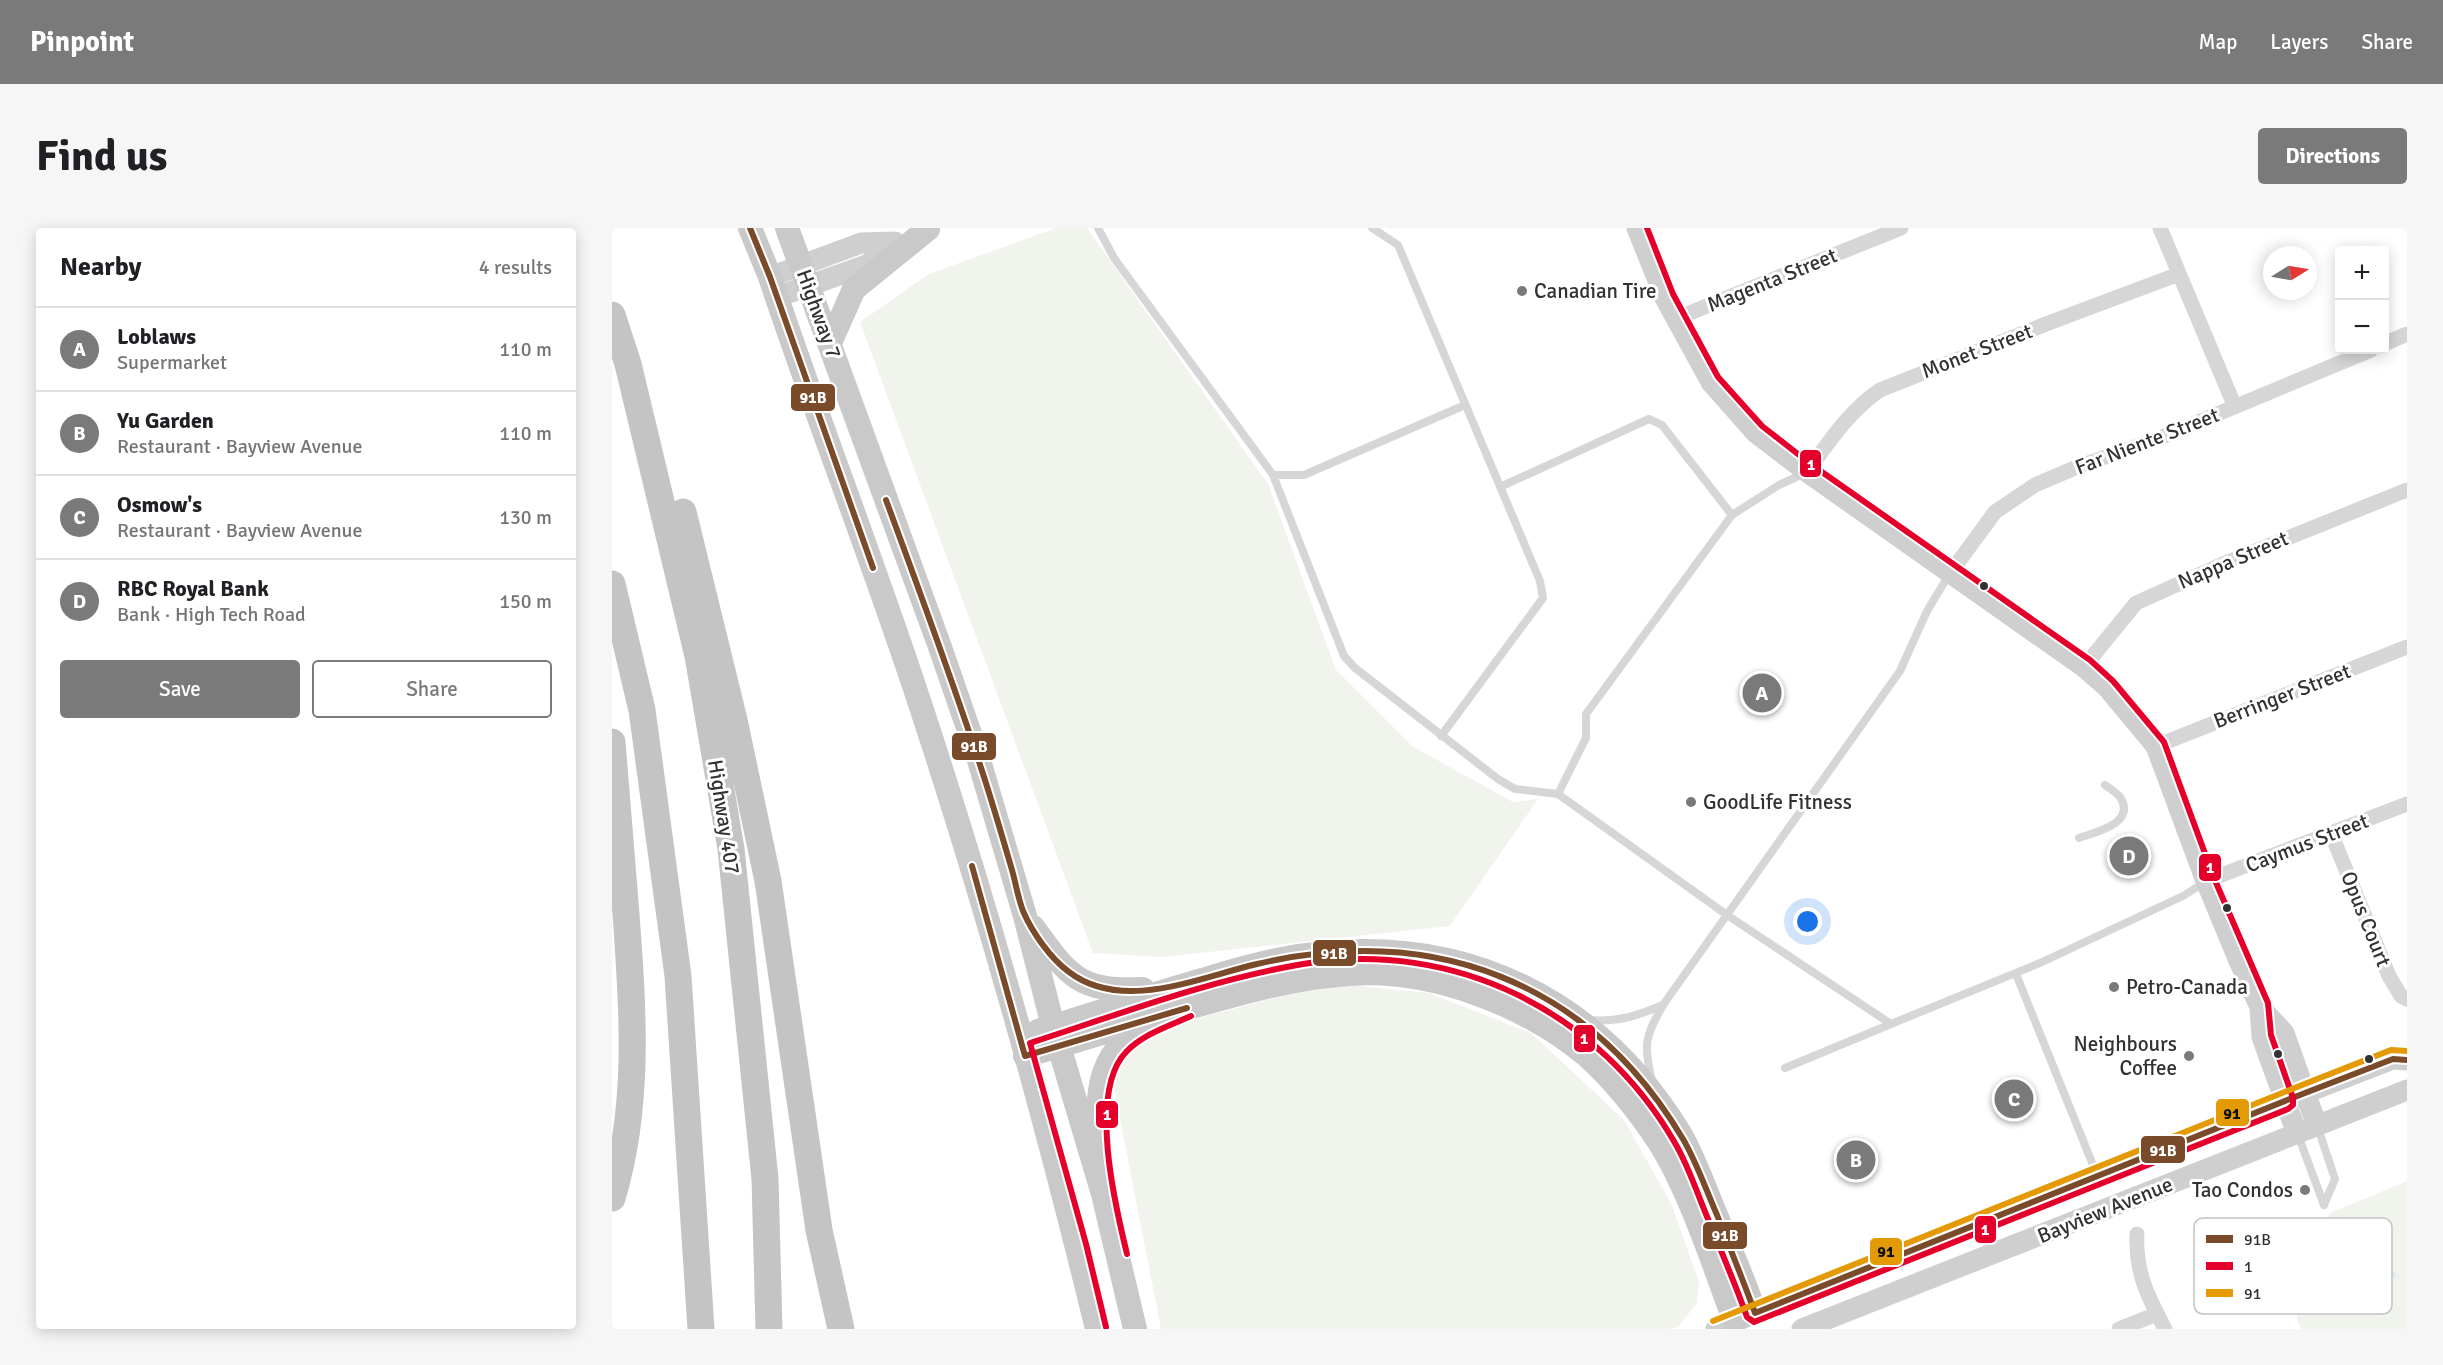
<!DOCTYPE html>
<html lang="en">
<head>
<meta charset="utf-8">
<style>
  :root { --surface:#fff; --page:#f6f6f6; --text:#202124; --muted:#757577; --line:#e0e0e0; --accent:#7a7a7a }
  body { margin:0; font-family:Signika,sans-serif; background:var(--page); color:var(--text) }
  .controls { position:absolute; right:18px; top:18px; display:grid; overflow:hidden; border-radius:6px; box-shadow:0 3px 15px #0003 }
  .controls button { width:54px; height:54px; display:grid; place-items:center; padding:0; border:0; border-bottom:2px solid var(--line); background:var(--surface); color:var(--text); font:30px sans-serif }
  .compass { position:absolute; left:1651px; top:18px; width:54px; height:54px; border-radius:50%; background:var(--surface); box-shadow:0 3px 15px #0003; rotate:79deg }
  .you { position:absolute; left:1196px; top:694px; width:21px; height:21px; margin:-15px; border:4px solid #fff; border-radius:50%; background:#1a73e8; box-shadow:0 0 0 9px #1a73e833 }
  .badge { display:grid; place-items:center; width:39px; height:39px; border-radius:50%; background:var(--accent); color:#fff; font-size:20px; font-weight:700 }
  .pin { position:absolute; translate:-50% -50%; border:3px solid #fff; box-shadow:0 2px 6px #0006 }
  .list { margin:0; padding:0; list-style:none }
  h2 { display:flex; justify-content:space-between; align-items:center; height:78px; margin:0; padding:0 24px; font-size:26px }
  h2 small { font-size:20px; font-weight:400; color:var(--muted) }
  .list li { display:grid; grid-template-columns:39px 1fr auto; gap:18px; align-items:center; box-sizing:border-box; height:84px; padding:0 24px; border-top:2px solid var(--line) }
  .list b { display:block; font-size:22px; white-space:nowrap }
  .list p { margin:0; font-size:20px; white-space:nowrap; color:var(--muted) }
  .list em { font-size:20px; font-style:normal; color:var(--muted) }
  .actions { display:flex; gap:12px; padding:18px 24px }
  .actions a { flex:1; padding:14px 0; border:2px solid var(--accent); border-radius:6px; text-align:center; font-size:21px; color:var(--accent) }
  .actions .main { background:var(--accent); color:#fff }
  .map { position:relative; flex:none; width:1795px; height:1101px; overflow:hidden; border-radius:6px }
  header { display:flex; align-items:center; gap:36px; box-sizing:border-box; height:84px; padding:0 30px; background:var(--accent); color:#fff }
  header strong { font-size:28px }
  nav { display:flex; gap:33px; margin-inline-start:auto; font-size:21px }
  .intro { display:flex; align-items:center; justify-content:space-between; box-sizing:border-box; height:144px; padding:0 36px }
  h1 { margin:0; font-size:42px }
  .button { padding:15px 27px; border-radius:6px; background:var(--accent); color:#fff; font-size:21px; font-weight:700 }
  main { display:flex; gap:36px; padding:0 36px }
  aside { flex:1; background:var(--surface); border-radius:6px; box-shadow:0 3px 15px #0003 }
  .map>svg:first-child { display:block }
  .green { fill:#f1f4ed }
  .water { fill:#dcebf3 }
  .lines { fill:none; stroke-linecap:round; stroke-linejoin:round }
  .lane { stroke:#d6d6d6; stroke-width:8 }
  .street { stroke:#d6d6d6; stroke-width:15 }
  .secondary { stroke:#cfcfcf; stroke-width:21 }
  .primary { stroke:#c9c9c9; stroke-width:24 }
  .highway { stroke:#c4c4c4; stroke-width:27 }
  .bus-1-casing { stroke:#fff; stroke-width:10 }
  .bus-2-casing { stroke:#fff; stroke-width:10 }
  .bus-3-casing { stroke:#fff; stroke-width:10 }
  .bus-1 { stroke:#7a4b2a; stroke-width:6 }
  .bus-2 { stroke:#e4002b; stroke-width:6 }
  .bus-3 { stroke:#e39a05; stroke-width:6 }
  .poi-dot { fill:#7a7a7a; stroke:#fff; stroke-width:2 }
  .bus-dot { fill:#323232; stroke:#fff; stroke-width:2 }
  .labels { text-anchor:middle; stroke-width:6; stroke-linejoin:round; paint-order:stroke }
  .street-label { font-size:21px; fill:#323232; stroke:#fff }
  .poi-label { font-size:21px; fill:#323232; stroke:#fff; text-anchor:start }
  .key { fill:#fff; stroke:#c2c2c2; stroke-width:1.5 }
  .key-label { font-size:16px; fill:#323232 }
  .line-badge { stroke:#fff; stroke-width:2 }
  .badge-label { font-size:16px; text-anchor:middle; font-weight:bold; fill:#fff }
  .pale-badge-label { font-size:16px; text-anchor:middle; font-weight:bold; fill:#111 }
</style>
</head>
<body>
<header>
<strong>Pinpoint</strong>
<nav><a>Map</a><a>Layers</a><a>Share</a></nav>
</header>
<div class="intro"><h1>Find us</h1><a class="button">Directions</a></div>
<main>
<aside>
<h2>Nearby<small>4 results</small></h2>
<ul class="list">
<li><span class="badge">A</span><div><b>Loblaws</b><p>Supermarket</p></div><em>110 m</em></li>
<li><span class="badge">B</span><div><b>Yu Garden</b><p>Restaurant · Bayview Avenue</p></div><em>110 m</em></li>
<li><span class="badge">C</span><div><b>Osmow's</b><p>Restaurant · Bayview Avenue</p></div><em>130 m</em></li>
<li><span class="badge">D</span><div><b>RBC Royal Bank</b><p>Bank · High Tech Road</p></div><em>150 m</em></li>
</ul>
<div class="actions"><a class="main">Save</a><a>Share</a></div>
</aside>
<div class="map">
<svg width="1795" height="1101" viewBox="0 0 1795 1101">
  <rect width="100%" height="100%" fill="#fff"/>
  <path class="green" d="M444,0H475L656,256L724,442L800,518L901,574L926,571L838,698L550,729L481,725L248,94L317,46Z
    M718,755L817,765L919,805L1012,892L1059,975L1087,1054L1085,1075L1066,1099L1056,1101H549L502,860L509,827L547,801Z
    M1795,953V1101H1690L1685,1092L1684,1031L1718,985Z"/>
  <path class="water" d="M1775,1041L1781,1042L1784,1047L1773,1058L1771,1073L1764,1077L1758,1076L1750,1066L1749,1053L1761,1044Z"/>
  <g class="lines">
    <path class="lane" d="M486,0L502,30L661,247L732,428L743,440L886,551L903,561L946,566L1115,687L1279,796L1428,735L1571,668L1593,654
      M760,0L786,17L928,353L931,370L829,508
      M661,247H692L853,177
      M888,259L1037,191L1050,197L1120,287
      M946,566L974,510V486L1120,287L1167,257L1193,245
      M1467,610C1484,604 1525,595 1508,569C1505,565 1497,560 1493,557
      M1404,746L1485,947
      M975,792C1006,794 1022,789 1051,777
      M1173,840L1279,796
      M1040,853C1031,816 1033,809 1051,777L1288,443L1315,383L1338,345
      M1706,900L1723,951L1712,977
      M1686,907L1712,977"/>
    <path class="street" d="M1548,0L1623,179
      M1065,90L1289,0
      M1772,116L1795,106
      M1195,244C1217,214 1237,183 1268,162L1434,96L1567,46
      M1339,344L1383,284L1423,257L1465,239L1550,209L1759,122
      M1472,439L1524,375L1611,336L1795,262
      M1544,518L1795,419
      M1719,605L1777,748L1789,768L1795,771
      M1594,653L1795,576
      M1525,1006C1523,1044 1536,1069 1553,1101
      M1507,1101L1545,1086"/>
    <path class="secondary" d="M1025,0L1053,70L1099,154L1144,205L1195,244L1472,439L1495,459L1544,518L1594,653L1627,733L1648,779L1672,805L1705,898
      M158,49L249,15L283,14
      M165,69L255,37L272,23
      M1648,779L1650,809L1685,906
      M1104,1101L1693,865L1781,831L1795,832
      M1190,1101L1795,862"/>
    <path class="primary" d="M138,0L158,49C207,196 264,340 312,488C378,689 435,895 485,1101
      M175,0L328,419L366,529L413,688L441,798L491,966L523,1101
      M218,115L242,61L316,1
      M421,699C457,749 467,764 531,761
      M426,803C483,786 539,766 597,750C629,740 662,731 695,727C853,706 986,771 1069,907C1083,932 1093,961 1104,987C1118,1020 1132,1052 1143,1085
      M413,828C471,811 529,793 587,777C637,763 686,749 738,746C819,740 912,776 974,827C1002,852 1026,882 1047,914C1078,963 1102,1038 1123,1094
      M488,924C485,872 481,825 535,798"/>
    <path class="highway" d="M0,87L16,136L86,428L119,621L153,951L157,1101
      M71,284L122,492L156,653L207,1002L229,1101
      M0,356L30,482L66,748L89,1101
      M0,514C5,571 9,629 14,686C21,781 28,878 0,970"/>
    <defs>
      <path id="bus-1" d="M138,0L158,49L261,340
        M274,272C308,364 342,456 372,549C382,580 391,611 400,642C404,656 406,670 411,683C420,704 438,730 457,744C511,785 588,749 645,736C822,695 977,753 1071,911C1085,935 1094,962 1105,987C1118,1020 1131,1052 1143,1085L1693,865L1781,831L1795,832
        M360,638L413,828
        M413,828L575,780"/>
      <path id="bus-2" d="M515,1026C503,977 476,864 514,824C531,806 557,798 579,788
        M494,1099L474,1016L418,815C508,786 597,752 691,736C842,711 987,783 1063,915C1077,939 1085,965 1096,991C1109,1023 1123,1055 1135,1089L1142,1094L1676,881L1681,877V870L1659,807L1656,775L1602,650L1552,514L1501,453L1478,432L1200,237L1150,198L1106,149L1061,66L1035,0"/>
      <path id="bus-3" d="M1101,1093L1690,857L1779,822L1795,823"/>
    </defs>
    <use href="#bus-1" class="bus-1-casing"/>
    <use href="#bus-2" class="bus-2-casing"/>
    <use href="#bus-3" class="bus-3-casing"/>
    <use href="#bus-1" class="bus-1"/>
    <use href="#bus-2" class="bus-2"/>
    <use href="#bus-3" class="bus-3"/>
  </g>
  <g class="poi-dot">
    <circle cx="910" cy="63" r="6"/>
    <circle cx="1079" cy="574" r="6"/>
    <circle cx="1502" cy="759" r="6"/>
    <circle cx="1577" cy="828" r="6"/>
    <circle cx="1693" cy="962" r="6"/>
  </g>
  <g class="bus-dot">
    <circle cx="1372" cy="358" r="5"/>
    <circle cx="1615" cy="680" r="5"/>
    <circle cx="1666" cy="826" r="5"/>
    <circle cx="1757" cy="831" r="5"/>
  </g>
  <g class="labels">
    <g class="street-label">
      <text transform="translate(1160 52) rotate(-22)" y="7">Magenta Street</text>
      <text transform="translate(207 86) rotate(70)" y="7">Highway 7</text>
      <text transform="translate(1365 123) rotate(-21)" y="7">Monet Street</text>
      <text transform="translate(1535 213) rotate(-21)" y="7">Far Niente Street</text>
      <text transform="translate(1621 332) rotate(-23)" y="7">Nappa Street</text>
      <text transform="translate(1670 468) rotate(-21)" y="7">Berringer Street</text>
      <text transform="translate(112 589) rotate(81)" y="7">Highway 407</text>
      <text transform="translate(1695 615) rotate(-21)" y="7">Caymus Street</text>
      <text transform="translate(1754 691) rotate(68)" y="7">Opus Court</text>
      <text transform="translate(1493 982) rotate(-22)" y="7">Bayview Avenue</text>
    </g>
    <g class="poi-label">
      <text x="922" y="70">Canadian Tire</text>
      <text x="1091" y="581">GoodLife Fitness</text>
      <text x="1514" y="766">Petro-Canada</text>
      <text x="1565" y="823" text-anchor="end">Neighbours<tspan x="1565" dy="24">Coffee</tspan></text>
      <text x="1681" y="969" text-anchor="end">Tao Condos</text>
    </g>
  </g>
  <rect x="1582" y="990" width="198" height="96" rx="9" class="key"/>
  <rect x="1594" y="1007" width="27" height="8" fill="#7a4b2a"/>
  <rect x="1594" y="1034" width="27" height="8" fill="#e4002b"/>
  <rect x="1594" y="1061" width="27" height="8" fill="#e39a05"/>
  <g class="key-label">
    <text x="1632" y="1017">91B</text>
    <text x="1632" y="1044">1</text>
    <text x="1632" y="1071">91</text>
  </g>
  <g class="line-badge">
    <rect x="178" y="155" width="46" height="29" rx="6" fill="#7a4b2a"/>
    <rect x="1187" y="221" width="23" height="29" rx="6" fill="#e4002b"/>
    <rect x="339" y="504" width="46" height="29" rx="6" fill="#7a4b2a"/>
    <rect x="1586" y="625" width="24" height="29" rx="6" fill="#e4002b"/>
    <rect x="700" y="711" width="45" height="28" rx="6" fill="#7a4b2a"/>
    <rect x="961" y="796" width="23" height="29" rx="6" fill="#e4002b"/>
    <rect x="1603" y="870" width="35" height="29" rx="6" fill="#e39a05"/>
    <rect x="483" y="872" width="24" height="29" rx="6" fill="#e4002b"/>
    <rect x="1528" y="907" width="46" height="29" rx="6" fill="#7a4b2a"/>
    <rect x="1362" y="987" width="23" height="29" rx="6" fill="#e4002b"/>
    <rect x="1090" y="993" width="46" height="29" rx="6" fill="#7a4b2a"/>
    <rect x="1257" y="1009" width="34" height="29" rx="6" fill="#e39a05"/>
  </g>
  <g class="badge-label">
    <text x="201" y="175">91B</text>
    <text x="1199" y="242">1</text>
    <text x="362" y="524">91B</text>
    <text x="1598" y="645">1</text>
    <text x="722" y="731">91B</text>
    <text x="972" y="816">1</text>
    <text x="495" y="892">1</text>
    <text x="1551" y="928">91B</text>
    <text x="1373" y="1007">1</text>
    <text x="1113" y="1013">91B</text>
  </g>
  <g class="pale-badge-label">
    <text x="1620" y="891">91</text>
    <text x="1274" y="1029">91</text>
  </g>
</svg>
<div class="controls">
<button>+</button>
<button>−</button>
</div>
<svg class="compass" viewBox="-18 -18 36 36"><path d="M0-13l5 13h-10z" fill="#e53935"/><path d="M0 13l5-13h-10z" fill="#757577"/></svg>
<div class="you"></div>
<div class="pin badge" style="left:1150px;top:465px">A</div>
<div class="pin badge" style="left:1244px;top:932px">B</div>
<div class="pin badge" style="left:1402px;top:871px">C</div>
<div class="pin badge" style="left:1517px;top:628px">D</div>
</div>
</main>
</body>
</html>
